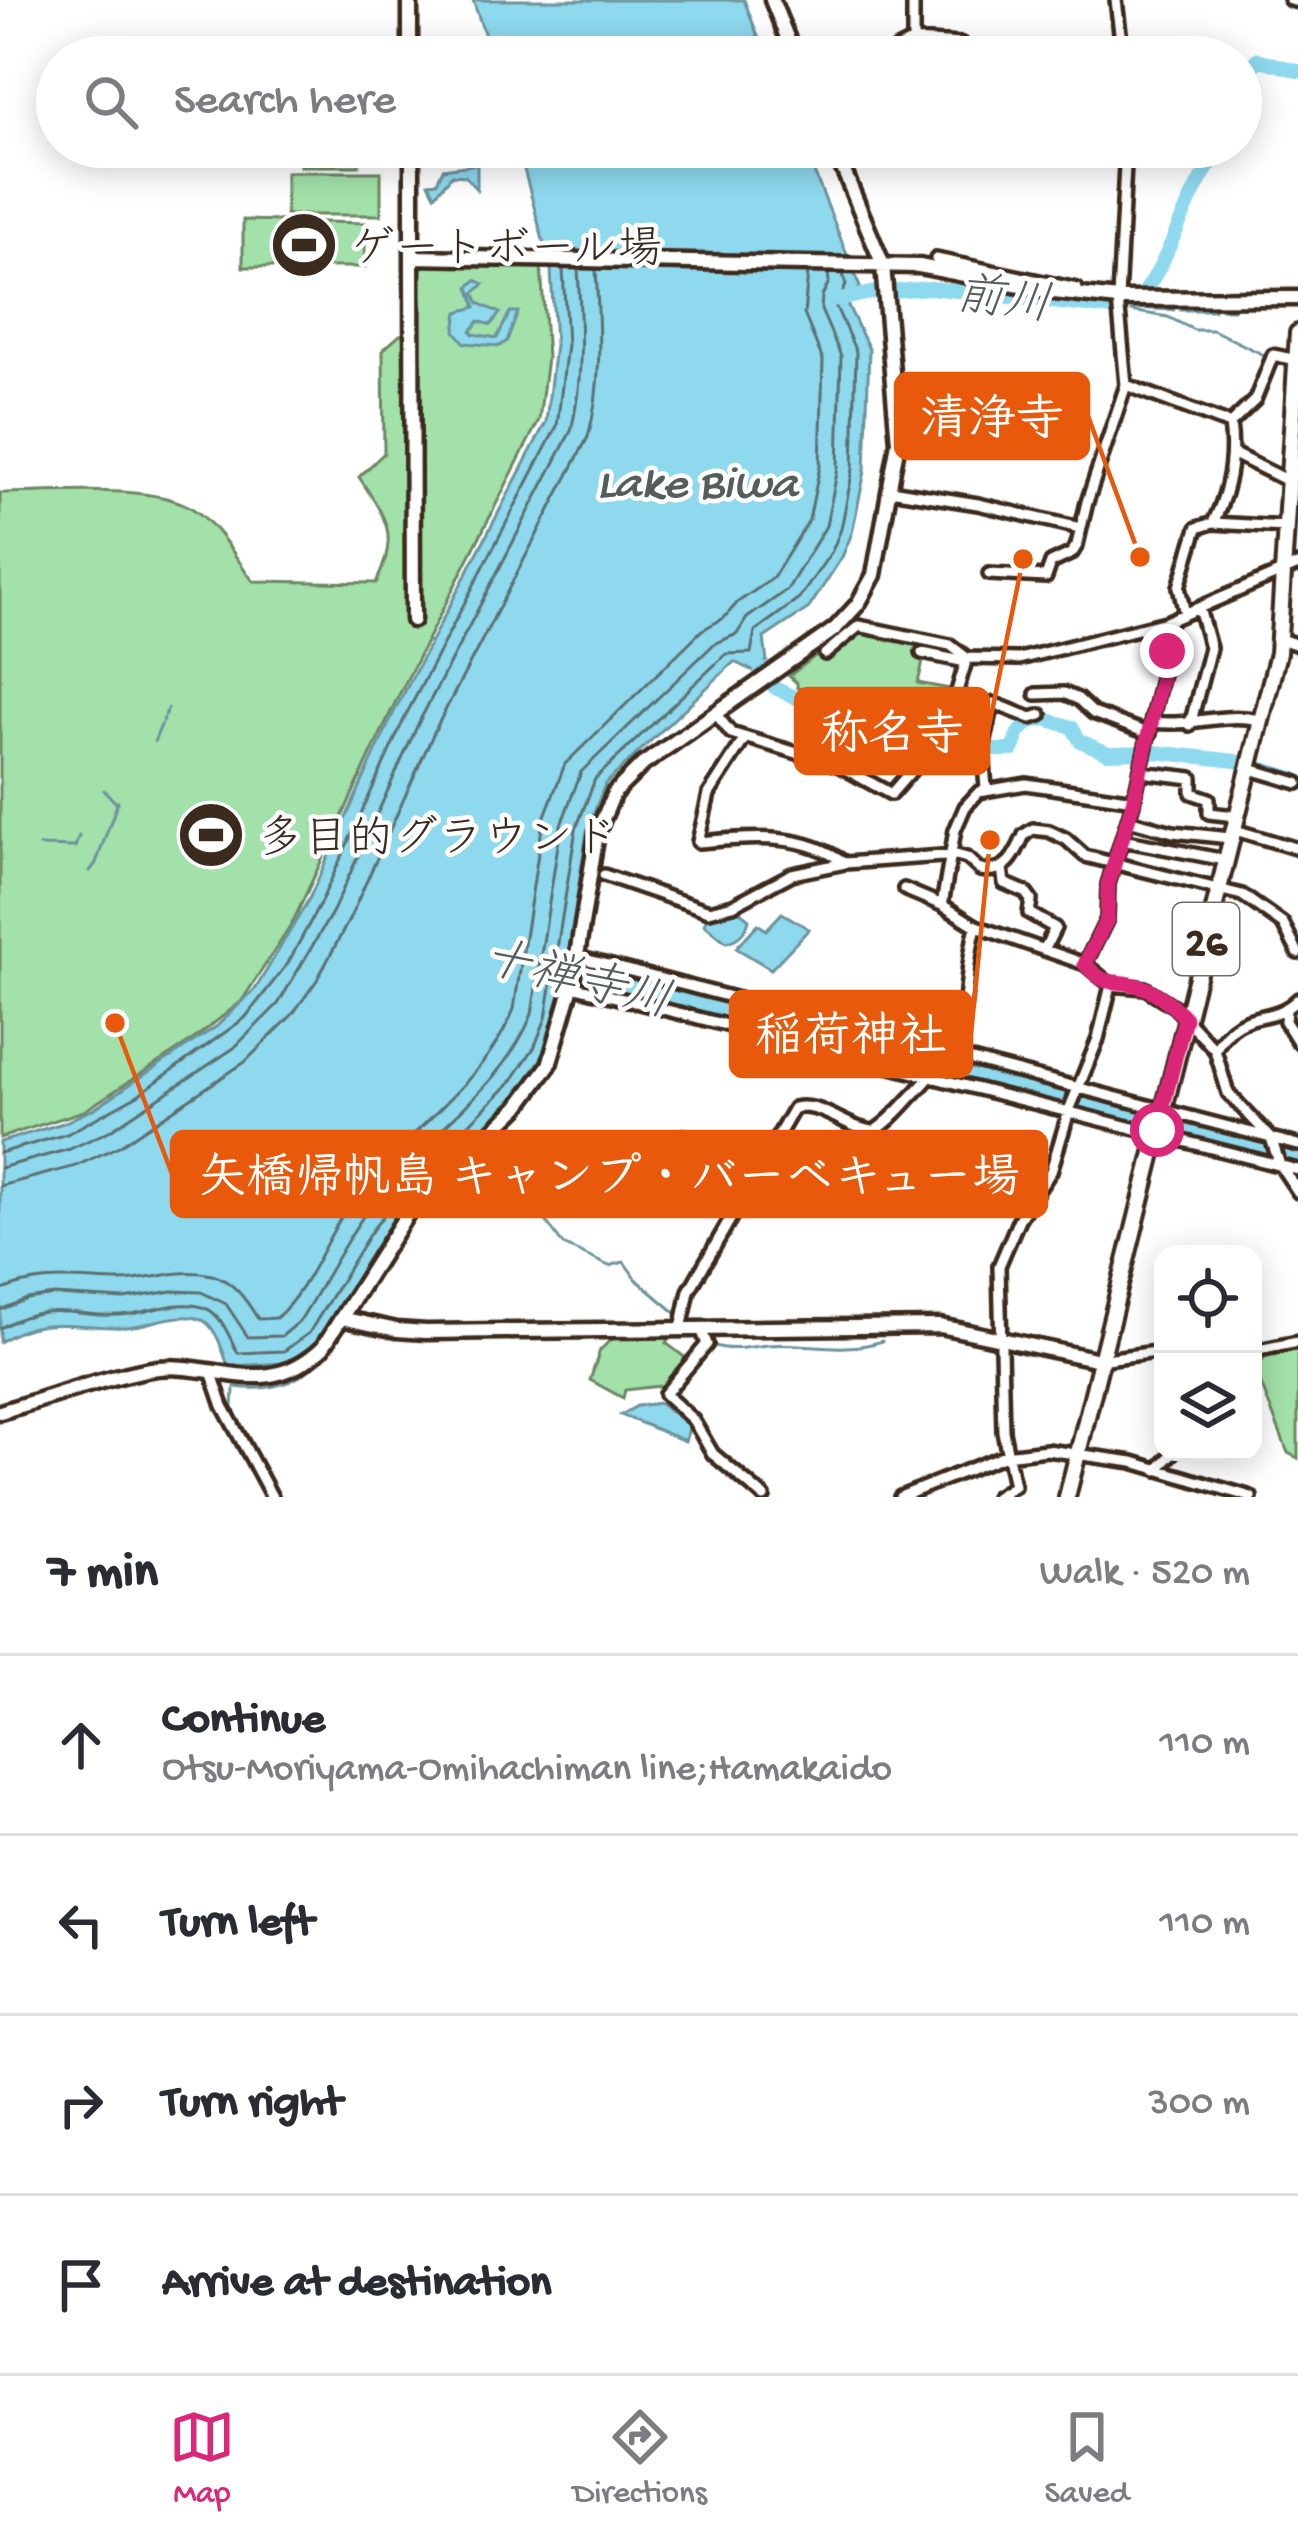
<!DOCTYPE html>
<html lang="en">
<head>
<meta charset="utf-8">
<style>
  :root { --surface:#fff; --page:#f7f7f7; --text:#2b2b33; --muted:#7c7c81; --line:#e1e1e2; --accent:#db2777 }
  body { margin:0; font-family:"Gochi Hand","Klee One",sans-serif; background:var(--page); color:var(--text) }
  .controls { position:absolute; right:36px; bottom:36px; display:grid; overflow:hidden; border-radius:24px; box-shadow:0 6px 30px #0003 }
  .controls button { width:108px; height:108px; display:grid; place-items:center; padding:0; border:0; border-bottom:3px solid var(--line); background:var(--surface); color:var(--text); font:60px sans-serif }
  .stop { position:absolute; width:36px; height:36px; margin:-27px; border:9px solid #db2777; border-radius:50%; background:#fff }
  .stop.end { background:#db2777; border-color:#fff; box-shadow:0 3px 12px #0008 }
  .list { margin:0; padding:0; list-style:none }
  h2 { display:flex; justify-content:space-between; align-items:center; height:156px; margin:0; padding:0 48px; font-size:51px }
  h2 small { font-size:39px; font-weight:400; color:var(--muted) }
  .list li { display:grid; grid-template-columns:78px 1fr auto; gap:36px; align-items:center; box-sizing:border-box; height:180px; padding:0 48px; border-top:3px solid var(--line) }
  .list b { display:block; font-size:45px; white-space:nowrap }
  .list p { margin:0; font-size:39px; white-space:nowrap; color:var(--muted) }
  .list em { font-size:39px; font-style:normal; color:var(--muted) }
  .icon { flex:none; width:66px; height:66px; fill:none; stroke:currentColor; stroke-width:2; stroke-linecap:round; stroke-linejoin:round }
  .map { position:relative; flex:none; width:1298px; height:1497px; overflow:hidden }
  .search { position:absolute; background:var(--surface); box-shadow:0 6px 30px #0003; left:36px; right:36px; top:36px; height:132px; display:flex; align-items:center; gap:30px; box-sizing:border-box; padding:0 42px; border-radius:66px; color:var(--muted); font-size:45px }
  .sheet { height:876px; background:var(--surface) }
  nav { display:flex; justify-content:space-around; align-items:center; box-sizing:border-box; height:168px; border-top:3px solid var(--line); background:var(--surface); font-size:33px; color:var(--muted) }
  nav a { display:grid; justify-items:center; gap:6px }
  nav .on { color:var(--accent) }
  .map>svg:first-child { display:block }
  .green { fill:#a2e1a9; stroke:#6e8664; stroke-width:3 }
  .water { fill:#8ed9ee; stroke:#6d939b; stroke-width:3 }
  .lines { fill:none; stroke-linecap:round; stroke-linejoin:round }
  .shore { stroke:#5c7071; stroke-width:3 }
  .stream { stroke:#6d939b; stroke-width:3 }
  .river { stroke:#8ed9ee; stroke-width:14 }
  .street-casing { stroke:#3b2a1e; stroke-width:18 }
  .secondary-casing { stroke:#3b2a1e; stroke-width:21 }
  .primary-casing { stroke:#3b2a1e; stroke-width:22 }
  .street { stroke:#fff; stroke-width:9 }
  .secondary { stroke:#fff; stroke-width:12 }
  .primary { stroke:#fff; stroke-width:14 }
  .route { stroke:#db2777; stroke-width:15 }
  .labels { text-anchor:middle; stroke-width:9; stroke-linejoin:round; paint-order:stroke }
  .shield { fill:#fff; stroke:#766a62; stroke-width:3 }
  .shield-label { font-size:42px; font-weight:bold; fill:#3b2a1e }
  .poi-label { font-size:45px; fill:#3b2a1e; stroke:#fff; text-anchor:start }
  .water-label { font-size:48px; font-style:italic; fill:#545f5c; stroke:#fff }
  .leader { fill:none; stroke:#e8590c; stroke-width:4.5 }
  .callout-dot { fill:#e8590c; stroke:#fff; stroke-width:4.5 }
  .callout { fill:#e8590c; stroke:#e8590c; stroke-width:4.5 }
  .callout-label { font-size:48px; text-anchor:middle; font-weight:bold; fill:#fff }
</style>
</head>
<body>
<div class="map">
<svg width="1298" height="1497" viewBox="0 0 1298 1497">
  <rect width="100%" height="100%" fill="#fff"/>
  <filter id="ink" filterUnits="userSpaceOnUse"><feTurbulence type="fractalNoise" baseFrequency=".00833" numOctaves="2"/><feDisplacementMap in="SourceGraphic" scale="24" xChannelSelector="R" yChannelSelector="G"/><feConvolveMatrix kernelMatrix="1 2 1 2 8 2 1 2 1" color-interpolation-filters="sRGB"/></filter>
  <g filter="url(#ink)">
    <path class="green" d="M300,147H359V166H300Z
      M286,172H381V215H286Z
      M243,220L365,223V267H243Z
      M426,265L541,266L547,358L539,420L396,701L292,924L241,1002L190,1042L84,1111L0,1138V493C48,493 155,483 193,509C218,525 235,557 253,581L376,583C400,534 386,519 359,477L384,453L383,350L400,335L416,334L417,270Z
      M858,623L928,640L918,683L955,690L941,726L916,720L914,724L916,709L797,688V683L789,676Z
      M671,1335L666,1343L691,1362L668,1385L625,1390L623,1398L590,1380L600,1350L615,1336Z
      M1298,1348V1458L1288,1453L1255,1369L1265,1358Z"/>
    <path class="water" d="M473,0H744L766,57H492Z
      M470,147L477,149V190L465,176L452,175L435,195L429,183L437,182L443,169L473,165L475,152Z
      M518,147H804L860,287L847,304L869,349L865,471L852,533L842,557L809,608L764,638L767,661L753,671L734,662L605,784L587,831L558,1021L545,1053L519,1092L410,1199L380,1239L319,1340L300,1358L286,1363L228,1366C223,1352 216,1324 200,1319C177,1311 149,1326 126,1327C80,1329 42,1313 0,1342V1142L63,1123L95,1108L217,1026L256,988L309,899L395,710L546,422L555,345L551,270Z
      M476,280L484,284L474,293L479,303L500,313L491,325L479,321L471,331L473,334L497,338L510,312H518L507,341L500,346L465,343L455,331L458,312L476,307L469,287Z
      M737,909L749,919C747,931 738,940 726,942L704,924L708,915Z
      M782,913L809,929L771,969L736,948L758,924L766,930Z
      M659,1403L690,1426L685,1441L621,1415L637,1406Z"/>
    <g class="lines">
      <path class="shore" d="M0,1153L67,1134L138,1095L245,1018L288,963L320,904L406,715L557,426L567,345L563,269
        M0,1168L70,1149L109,1131L234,1048L278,1004L333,911L419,722L571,431C584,378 581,324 578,269
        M0,1186L76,1166L119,1146L245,1062L292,1015L317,980L349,920L435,730L588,437C603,382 599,326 596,269
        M0,1291C41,1273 77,1280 119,1281C150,1281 180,1267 212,1275C234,1281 247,1301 258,1319L276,1318C306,1292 321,1249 342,1216C390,1141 483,1089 514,1009L543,821L565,764L702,630L724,618L738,602L773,578L809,520L820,466L823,360L804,314L808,273
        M0,1310L27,1299L54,1295L124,1299L172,1291L201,1292L226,1304L248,1337L282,1336L299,1322C329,1275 353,1224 389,1182C438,1125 504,1085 532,1014L561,825L581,772L714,644L737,634L747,618L787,590L826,526L838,468L841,356L821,310L822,296L829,282L828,273
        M0,1328C56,1296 78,1321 130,1314C153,1311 182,1299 205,1308C223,1315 229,1338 238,1353L284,1351L309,1333L370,1233L401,1192L510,1083L534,1048L546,1018L576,829L595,779L726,654L751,653L755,631L799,599L832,551L841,529L853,469L856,352L836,307L846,285L843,274"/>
      <path class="stream" d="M827,57L864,50L888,54
        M1133,308L1174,310
        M1221,309H1233
        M1180,310H1214
        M1131,311L1168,317L1194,330H1213L1266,356
        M154,742L168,708
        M104,790L117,804L118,801
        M39,846L75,847L79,836
        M1120,869L1211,893
        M90,871L96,863L117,804
        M502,1133L515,1150L544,1218L563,1245L609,1266L624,1262L636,1279L677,1314
        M938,1332L954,1336
        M478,1337H529
        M712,1345C732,1352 747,1347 768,1345C807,1342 843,1354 882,1341
        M235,1387C289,1394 319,1370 347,1326L412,1339L463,1338
        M234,1390L233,1407L238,1420L280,1497"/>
      <path class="river" d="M1241,91H1244L1257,59L1298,71
        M893,291L930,288L1114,309
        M1143,294C1169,258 1179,219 1200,181C1207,168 1214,162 1216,147
        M839,300L875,292
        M759,666L775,688L798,699L991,750H1013L1018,734L1029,722L1045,719L1072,727L1080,741L1108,753L1155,752L1236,761L1293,778
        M548,964L1298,1160"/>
      <defs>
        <path id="street" d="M1116,0L1123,57
          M1290,0L1298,2
          M913,41V0
          M893,57L897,49L913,41L961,44L965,57
          M936,259L1077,289
          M1126,385L1230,424C1235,459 1229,491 1213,523L1197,528L1179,587L1185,614
          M1230,424L1255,400L1273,355L1297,360
          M1234,454L1288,481
          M890,490L978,504L1080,528
          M1213,523L1287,527
          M989,574L1046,577L1051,563L1072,553L1077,545L1087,502L1126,385L1118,299L1126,147
          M1280,639L1298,645
          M922,653L966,662
          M825,654L859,626L950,645L967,658L1019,659L1166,622L1298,565
          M1036,694L1064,693L1078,699L1093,713L1150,734
          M954,701L990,710
          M716,714L731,733L840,766L891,794L917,764L929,730L946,728L967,658
          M1153,722C1192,727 1222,712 1259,720
          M1190,725L1210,648L1199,608
          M745,738L709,794L698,842C748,838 802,831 845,863
          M1247,768L1298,783
          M1141,772L1192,778V793L1209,799V813L1235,816
          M986,789L983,750L993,703L1031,718L1041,715
          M1134,800L1026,784L979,792L965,807L955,830L942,905L976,926L1085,964L1111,985L1145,988L1175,1007L1215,1050L1228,1093L1271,1138L1280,1165L1298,1192
          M1128,820L1173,832L1230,838
          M1232,829L1298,849
          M1122,840L1225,860
          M1002,868L1004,883L1025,892L1031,900L1029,913L1055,928L1044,950
          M604,875L709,911L733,905L792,874L845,863L956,855L967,858L980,870C1007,874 1015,856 1024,835L1033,829L1049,831L1066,839L1085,856L1242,895L1283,924L1298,953
          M904,889L942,905
          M577,957L1298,1145
          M1085,964L1107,919L1108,884L1134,800L1167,651L1166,622
          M572,986L1298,1170
          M1286,1010L1285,1021L1298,1042
          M1215,1050C1241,1004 1270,1027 1298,999
          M663,1167L733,1213
          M645,1194L684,1136L751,1177
          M681,1329L689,1291L794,1108C821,1101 846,1129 874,1131C890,1122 903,1105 916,1092C980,1026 957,1004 976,926
          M701,1329L707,1344L665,1394L693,1420L713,1454L764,1497
          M1253,1351L1298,1342
          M1099,1360L1163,1351
          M212,1374L223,1406L272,1497
          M1157,1470L1174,1452
          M900,1497L1005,1455L1047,1450L1133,1462L1251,1497
          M996,1497L1014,1486L1003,1431L999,1266L1019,1219L1051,1171L1070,1108L1098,1039L1111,985"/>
        <path id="secondary" d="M410,0V57
          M772,0L795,57
          M412,147V257L919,266L1045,291L1118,299L1298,298
          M412,257L413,620
          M341,1318L397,1330L426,1332L940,1326L1099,1360
          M0,1412C48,1398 96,1380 145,1370C212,1356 263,1405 323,1347L407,1214L518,1107L549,1065L572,986L597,833L614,793L642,765L835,629L858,604L874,575L898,442L883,265L834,147"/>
        <path id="primary" d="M1067,1497L1278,653L1298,333"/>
      </defs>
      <use href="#street" class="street-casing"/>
      <use href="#secondary" class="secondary-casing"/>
      <use href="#primary" class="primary-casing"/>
      <use href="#street" class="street"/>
      <use href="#secondary" class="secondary"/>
      <use href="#primary" class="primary"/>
    </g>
  </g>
  <g class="lines" filter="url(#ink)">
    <path class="route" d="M1157,1130L1185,1018C1173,1005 1155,989 1136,985C1107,978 1108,989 1085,964L1107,919L1108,884L1134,800L1167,651"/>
  </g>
  <defs>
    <symbol id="stadium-disc" viewBox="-11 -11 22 22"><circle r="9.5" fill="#3b2a1e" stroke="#fff"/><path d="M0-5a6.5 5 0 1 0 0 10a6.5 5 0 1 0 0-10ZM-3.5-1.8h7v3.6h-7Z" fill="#fff"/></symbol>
  </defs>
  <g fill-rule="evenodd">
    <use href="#stadium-disc" x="266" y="207" width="76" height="76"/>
    <use href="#stadium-disc" x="173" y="797" width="76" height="76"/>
  </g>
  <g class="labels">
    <rect class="shield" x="1173" y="903" width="66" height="72" rx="9"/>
    <g class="shield-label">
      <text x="1206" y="954">26</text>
    </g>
    <g class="poi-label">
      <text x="350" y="261">ゲートボール場</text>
      <text x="258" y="851">多目的グラウンド</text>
    </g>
    <g class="water-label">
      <text transform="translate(1004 296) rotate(7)" y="17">前川</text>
      <text x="697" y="496">Lake Biwa</text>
      <text transform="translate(578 976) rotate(14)" y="17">十禅寺川</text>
    </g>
  </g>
  <path class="leader" d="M1140 557L1088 416M1023 559L988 731M990 840L971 1034M115 1023L172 1174"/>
  <g class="callout-dot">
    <circle cx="1140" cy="557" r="12"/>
    <circle cx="1023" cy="559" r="12"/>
    <circle cx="990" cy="840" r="12"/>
    <circle cx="115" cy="1023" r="12"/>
  </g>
  <g class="callout">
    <rect x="896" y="374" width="192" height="84" rx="12"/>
    <rect x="796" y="689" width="192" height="84" rx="12"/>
    <rect x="731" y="992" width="240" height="84" rx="12"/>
    <rect x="172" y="1132" width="874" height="84" rx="12"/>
  </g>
  <g class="callout-label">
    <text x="992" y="433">清浄寺</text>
    <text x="892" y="748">称名寺</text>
    <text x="851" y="1050">稲荷神社</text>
    <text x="609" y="1191">矢橋帰帆島 キャンプ・バーベキュー場</text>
  </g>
</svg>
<div class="controls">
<button><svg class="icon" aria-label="locate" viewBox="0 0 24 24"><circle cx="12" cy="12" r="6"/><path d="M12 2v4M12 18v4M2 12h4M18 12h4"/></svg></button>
<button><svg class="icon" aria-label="layers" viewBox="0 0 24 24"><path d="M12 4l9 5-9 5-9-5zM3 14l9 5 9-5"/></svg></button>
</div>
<div class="stop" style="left:1157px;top:1130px"></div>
<div class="stop end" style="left:1167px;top:651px"></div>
<div class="search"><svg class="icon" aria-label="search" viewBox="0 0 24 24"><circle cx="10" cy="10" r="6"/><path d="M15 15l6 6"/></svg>Search here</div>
</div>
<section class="sheet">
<h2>7 min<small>Walk · 520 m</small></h2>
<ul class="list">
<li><svg class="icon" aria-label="ahead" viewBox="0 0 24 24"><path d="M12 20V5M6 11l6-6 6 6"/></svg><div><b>Continue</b><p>Otsu-Moriyama-Omihachiman line;Hamakaido</p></div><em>110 m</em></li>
<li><svg class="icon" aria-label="left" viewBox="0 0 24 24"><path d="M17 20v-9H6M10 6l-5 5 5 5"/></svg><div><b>Turn left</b></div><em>110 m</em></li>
<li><svg class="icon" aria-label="right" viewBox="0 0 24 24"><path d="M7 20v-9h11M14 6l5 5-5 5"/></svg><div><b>Turn right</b></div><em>300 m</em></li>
<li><svg class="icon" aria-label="arrive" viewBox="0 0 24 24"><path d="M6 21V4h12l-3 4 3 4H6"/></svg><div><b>Arrive at destination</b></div></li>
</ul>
</section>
<nav>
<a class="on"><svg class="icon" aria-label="map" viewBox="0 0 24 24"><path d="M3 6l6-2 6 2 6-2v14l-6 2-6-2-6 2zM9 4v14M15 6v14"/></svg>Map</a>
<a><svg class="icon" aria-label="directions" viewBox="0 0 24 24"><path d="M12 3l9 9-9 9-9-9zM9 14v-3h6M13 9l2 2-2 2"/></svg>Directions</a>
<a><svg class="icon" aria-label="saved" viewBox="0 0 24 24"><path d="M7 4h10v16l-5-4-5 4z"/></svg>Saved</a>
</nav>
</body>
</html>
